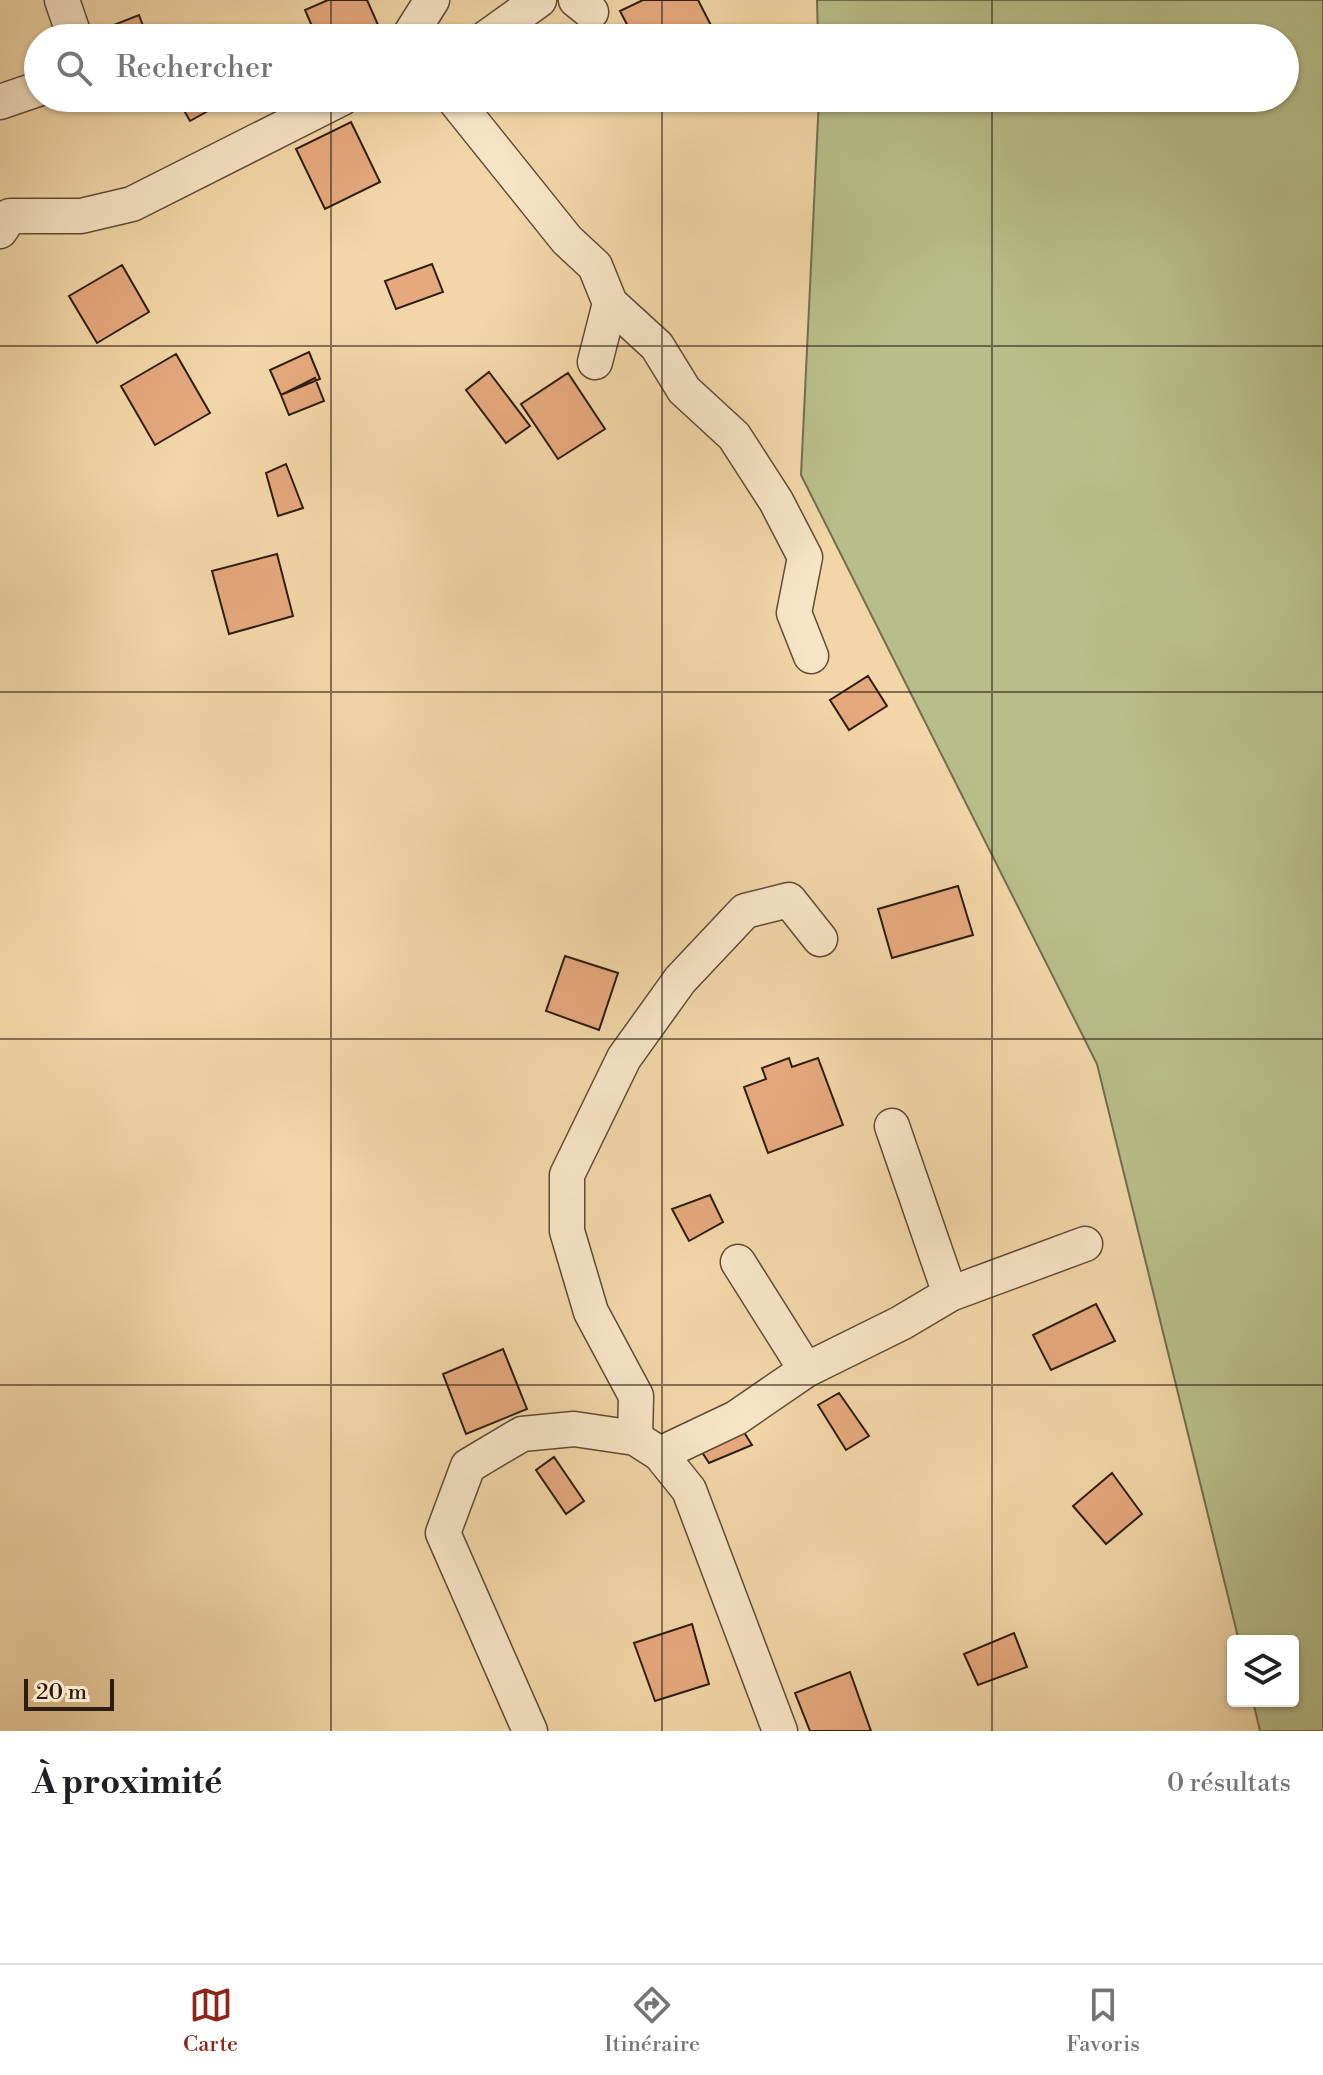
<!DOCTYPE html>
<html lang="fr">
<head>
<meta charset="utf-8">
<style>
  :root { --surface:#fff; --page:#f6f6f6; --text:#202124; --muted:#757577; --line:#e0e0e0; --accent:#8f2418 }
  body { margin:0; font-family:"Libre Bodoni",serif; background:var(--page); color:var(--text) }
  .controls { position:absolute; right:24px; bottom:24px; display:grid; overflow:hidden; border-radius:8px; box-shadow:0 2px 6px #0004 }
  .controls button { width:72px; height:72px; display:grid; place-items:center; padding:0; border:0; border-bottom:2px solid var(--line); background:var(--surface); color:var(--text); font:40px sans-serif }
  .scale { position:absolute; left:24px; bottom:20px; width:90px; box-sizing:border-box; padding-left:8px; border:4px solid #2c1e12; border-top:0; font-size:22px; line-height:28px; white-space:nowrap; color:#2c1e12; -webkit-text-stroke:6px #f7e4c6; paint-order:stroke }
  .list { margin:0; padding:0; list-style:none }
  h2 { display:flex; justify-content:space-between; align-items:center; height:104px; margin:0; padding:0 32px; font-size:34px }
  h2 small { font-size:26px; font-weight:400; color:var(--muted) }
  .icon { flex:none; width:44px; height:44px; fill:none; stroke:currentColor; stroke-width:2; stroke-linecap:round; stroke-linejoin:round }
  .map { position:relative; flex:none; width:1323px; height:1731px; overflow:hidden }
  .search { position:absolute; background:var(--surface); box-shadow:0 2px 6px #0004; left:24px; right:24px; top:24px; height:88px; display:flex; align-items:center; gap:20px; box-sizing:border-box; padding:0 28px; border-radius:44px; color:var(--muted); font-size:30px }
  .sheet { height:232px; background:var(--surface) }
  nav { display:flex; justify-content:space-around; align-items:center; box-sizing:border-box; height:112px; border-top:2px solid var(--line); background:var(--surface); font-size:22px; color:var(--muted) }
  nav a { display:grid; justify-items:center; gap:4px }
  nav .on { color:var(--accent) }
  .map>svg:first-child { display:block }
  .green { fill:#b8be89; stroke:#726e4e; stroke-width:2 }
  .building { fill:#e6a87d; stroke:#2c1e12; stroke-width:2 }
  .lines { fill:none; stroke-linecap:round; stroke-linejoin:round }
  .minor-casing { stroke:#5e4c37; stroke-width:37 }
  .minor { stroke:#f7e4c6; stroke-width:34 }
  .grid { fill:none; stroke:#2c1e12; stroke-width:2; stroke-opacity:0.55 }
</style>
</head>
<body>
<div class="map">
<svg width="1323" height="1731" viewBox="0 0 1323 1731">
  <rect width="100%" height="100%" fill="#f2d6a7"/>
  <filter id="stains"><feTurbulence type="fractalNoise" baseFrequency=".0025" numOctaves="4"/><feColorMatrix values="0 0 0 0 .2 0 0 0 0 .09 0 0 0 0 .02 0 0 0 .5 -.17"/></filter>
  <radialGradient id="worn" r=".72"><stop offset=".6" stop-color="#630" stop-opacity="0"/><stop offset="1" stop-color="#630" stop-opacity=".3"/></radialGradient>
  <path class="green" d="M817,0H1323V1731H1260L1253,1701H1293V1641H1239L1097,1064L801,475L819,98H1285V38H818Z"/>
  <path class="building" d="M328,0H367L379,27L352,38H317L305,10Z
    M643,0H698L716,35L634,38L620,11Z
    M139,15L146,34L135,38H81Z
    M177,98H231L190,121Z
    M351,122L380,182L325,209L296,149Z
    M432,264L443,292L396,309L385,281Z
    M122,265L149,312L97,343L69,296Z
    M309,352L320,379L281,395L270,370Z
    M176,354L210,413L155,445L121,386Z
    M489,372L530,426L506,443L466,390Z
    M568,373L605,429L558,459L521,404Z
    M315,378L324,401L289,415L281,395Z
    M286,464L303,508L278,516L266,473Z
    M277,554L293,616L229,634L212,571Z
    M868,676L887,706L849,730L830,700Z
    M958,886L973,935L892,958L878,909Z
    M565,956L618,973L599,1030L546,1011Z
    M789,1058L792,1067L818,1058L843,1125L768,1153L744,1087L766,1079L762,1068Z
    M710,1195L723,1222L689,1241L672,1209Z
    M1096,1304L1115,1341L1051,1370L1033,1335Z
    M503,1349L527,1409L466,1434L443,1374Z
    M839,1393L869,1436L846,1450L818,1405Z
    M742,1429L752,1445L709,1463L698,1446Z
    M554,1457L584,1501L566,1514L536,1470Z
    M1112,1473L1142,1514L1106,1544L1073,1506Z
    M692,1624L709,1684L655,1701L634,1643Z
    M1014,1633L1027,1667L978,1685L964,1654Z
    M850,1672L871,1731H810L795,1693Z"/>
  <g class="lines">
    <defs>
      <path id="minor" d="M62,0L75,38
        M576,0L591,12
        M408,38L432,0
        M486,38L539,0
        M453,98L567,240L595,266L610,303L595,362
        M0,102L38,89
        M0,231L10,216H81L132,204L342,98
        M610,303L657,346L684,390L734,436L776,501L805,557L794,613L811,656
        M892,1126L950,1294
        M738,1262L806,1370
        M635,1438L636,1396L591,1312L567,1231V1175L624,1058L680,980L745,911L789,900L820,939
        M660,1454L736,1418L806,1370L901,1323L950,1294L1085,1244
        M530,1731L443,1533L468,1466L522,1434L574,1429L635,1438L660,1454L689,1490L780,1731"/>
    </defs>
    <use href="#minor" class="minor-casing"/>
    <use href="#minor" class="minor"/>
  </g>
  <path class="grid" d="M331,0V38M662,0V38M992,0V38M331,98V1731M662,98V1731M992,98V1731M0,346H1323M0,692H1323M0,1039H1323M0,1385H1323"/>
  <rect width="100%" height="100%" filter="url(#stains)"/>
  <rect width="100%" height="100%" fill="url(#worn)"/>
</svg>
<div class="controls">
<button><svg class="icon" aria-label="layers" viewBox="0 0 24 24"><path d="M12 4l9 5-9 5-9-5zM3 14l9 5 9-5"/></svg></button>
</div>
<div class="scale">20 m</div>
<div class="search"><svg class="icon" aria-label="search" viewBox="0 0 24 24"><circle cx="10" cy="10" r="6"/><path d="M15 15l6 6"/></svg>Rechercher</div>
</div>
<section class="sheet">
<h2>À proximité<small>0 résultats</small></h2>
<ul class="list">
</ul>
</section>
<nav>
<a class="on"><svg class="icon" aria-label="map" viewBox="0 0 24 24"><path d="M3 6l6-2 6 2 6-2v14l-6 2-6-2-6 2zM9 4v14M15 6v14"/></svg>Carte</a>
<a><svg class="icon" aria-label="directions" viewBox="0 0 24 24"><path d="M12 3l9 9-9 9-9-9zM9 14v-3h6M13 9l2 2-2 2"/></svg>Itinéraire</a>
<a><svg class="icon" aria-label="saved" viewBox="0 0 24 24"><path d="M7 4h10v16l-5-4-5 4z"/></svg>Favoris</a>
</nav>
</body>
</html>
